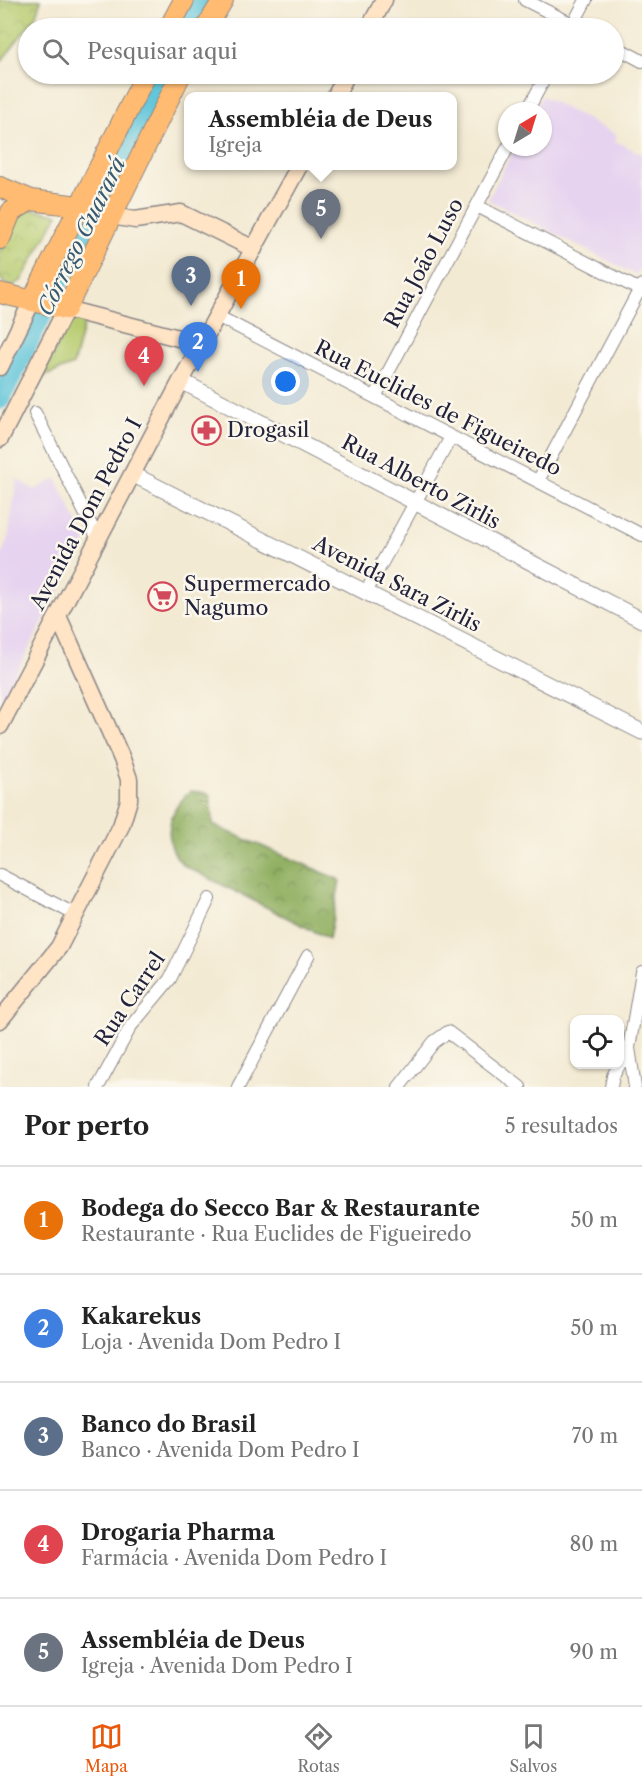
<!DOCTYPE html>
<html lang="pt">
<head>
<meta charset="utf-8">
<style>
  :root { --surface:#fff; --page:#f6f6f6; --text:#222; --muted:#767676; --line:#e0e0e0; --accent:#ea580c }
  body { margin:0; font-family:"Libre Caslon Text",serif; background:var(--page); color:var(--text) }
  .controls { position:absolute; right:18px; bottom:18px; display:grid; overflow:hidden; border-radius:12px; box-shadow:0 2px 4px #0004 }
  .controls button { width:54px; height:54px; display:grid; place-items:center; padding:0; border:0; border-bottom:2px solid var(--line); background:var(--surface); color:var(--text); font:30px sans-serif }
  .compass { position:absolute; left:498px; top:102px; width:54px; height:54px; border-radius:50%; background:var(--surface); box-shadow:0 2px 4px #0004; rotate:38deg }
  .you { position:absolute; left:286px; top:382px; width:21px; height:21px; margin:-15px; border:4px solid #fff; border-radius:50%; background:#1a73e8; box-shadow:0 0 0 9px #1a73e833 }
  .badge { display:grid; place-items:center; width:39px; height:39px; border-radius:50%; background:var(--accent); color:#fff; font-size:20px; font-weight:700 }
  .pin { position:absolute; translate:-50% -50px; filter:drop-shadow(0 2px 3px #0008) }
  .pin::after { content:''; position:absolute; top:32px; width:21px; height:18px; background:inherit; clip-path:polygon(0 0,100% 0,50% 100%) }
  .popup { position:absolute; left:184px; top:92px; width:273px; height:78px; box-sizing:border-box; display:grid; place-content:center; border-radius:12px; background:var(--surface); filter:drop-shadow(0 2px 4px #0005); font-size:20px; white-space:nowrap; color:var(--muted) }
  .popup b { font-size:22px; color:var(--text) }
  .popup::after { content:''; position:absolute; left:50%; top:100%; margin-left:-12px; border:12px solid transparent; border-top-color:var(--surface) }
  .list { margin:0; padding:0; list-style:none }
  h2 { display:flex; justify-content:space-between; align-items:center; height:78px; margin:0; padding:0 24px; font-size:26px }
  h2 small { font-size:20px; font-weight:400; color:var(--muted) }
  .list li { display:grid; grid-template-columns:39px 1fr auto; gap:18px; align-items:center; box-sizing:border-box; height:108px; padding:0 24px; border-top:2px solid var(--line) }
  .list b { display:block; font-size:22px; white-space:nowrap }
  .list p { margin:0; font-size:20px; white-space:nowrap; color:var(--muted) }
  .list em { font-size:20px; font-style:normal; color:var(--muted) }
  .icon { flex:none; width:33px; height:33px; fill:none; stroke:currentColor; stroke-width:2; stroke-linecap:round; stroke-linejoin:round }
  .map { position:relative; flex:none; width:642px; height:1087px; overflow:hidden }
  .search { position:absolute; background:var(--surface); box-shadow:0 2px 4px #0004; left:18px; right:18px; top:18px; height:66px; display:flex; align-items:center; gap:15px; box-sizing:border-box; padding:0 21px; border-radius:33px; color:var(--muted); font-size:22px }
  .sheet { height:618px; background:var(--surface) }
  nav { display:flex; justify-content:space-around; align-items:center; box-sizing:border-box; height:84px; border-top:2px solid var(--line); background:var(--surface); font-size:16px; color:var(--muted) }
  nav a { display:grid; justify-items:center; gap:3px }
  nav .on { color:var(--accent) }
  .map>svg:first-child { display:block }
  .built { fill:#e6d3f0 }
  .grass { fill:#b7cc70; stroke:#6c7756; stroke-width:1.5 }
  .forest { fill:url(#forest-crowns); stroke:#5a694e; stroke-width:1.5 }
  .park { fill:url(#park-crowns); stroke:#6c7756; stroke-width:1.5 }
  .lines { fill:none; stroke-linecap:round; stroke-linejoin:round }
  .river { stroke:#5cc3d9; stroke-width:21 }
  .minor-casing { stroke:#8a8687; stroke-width:14 }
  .tertiary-casing { stroke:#8a8687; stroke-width:17 }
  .secondary-casing { stroke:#8a8687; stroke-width:19 }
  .primary-casing { stroke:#8a8687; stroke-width:22 }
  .minor { stroke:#fff; stroke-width:12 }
  .tertiary { stroke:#fff; stroke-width:15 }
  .secondary { stroke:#ffe4c6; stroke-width:16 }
  .primary { stroke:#ffbb71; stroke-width:20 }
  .labels { text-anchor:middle; stroke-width:5; stroke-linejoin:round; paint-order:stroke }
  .street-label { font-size:21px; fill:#22223b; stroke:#fbf7ec }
  .poi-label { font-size:21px; fill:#22223b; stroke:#fbf7ec; text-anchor:start }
  .water-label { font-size:22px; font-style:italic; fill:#365a72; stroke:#fbf7ec }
</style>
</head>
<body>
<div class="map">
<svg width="642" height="1087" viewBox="0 0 642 1087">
  <defs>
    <pattern id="forest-crowns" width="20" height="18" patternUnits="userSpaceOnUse" patternTransform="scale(1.5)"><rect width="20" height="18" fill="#91b062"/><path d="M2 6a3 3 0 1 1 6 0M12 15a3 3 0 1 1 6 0" fill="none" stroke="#768f52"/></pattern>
    <pattern id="park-crowns" width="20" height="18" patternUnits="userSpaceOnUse" patternTransform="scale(1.5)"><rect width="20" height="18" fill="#b7cc70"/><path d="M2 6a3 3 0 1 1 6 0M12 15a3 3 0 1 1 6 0" fill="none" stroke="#9daf62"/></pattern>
  </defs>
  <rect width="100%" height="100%" fill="#fbf7ec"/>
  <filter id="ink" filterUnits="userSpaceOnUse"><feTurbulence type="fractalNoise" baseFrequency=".0167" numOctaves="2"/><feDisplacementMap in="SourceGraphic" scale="12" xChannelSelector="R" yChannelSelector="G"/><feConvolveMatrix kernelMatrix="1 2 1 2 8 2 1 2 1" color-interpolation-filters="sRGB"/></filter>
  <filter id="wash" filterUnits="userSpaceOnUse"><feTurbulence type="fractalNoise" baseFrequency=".008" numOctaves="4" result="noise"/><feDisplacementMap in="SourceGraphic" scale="24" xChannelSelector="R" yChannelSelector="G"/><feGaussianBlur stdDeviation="1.35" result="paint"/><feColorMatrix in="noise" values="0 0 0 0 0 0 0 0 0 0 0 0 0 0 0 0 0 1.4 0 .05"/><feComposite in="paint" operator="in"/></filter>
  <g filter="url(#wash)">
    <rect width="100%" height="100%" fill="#f3ead3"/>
    <path class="built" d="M542,96L617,135L615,141L642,154V264L636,275L488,200L515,147H543V111H534Z
      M56,478L86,541L0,703V558L8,538L17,479L35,490Z"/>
    <path class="grass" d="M76,318L85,320L73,365L42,377L68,323Z"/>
    <path class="forest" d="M191,791L210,794L213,825L340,880L329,939L183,865C161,842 167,810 191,791Z"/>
    <path class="park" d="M0,0H41L35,17L0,63Z
      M25,208L58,214L21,281L10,287L0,279V249L6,223Z"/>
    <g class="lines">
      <path class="river" d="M186,28L203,0
        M0,399L162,74"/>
    </g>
  </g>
  <g filter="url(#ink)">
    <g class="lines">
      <defs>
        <path id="minor" d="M525,0L580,28
          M571,28L586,0
          M614,46L642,61
          M527,111L547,74
          M477,206L642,291
          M217,316L642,535
          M375,397L508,147
          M35,413L98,539
          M538,481L642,285
          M366,592L451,437
          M0,875L76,915
          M98,1087L131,1026L170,979L209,899
          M238,1087L308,956
          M399,1087L434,1042L448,1032L520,1087
          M611,1087L613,1076L628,1049
          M635,1087L629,1048L642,972"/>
        <path id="tertiary" d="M181,381L642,620
          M132,474L642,732"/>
        <path id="secondary" d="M369,28L384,0
          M335,97L347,74
          M111,216L135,220L181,213L254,249
          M0,367L32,301
          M0,439L66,309L202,344
          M0,726L181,381L299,166
          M0,1020L59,947L121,826L129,800V779L122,759L58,616"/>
        <path id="primary" d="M169,28L184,0
          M206,28L223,0
          M0,187L31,200L79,206L111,216
          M0,239L11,212L31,200
          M0,293L66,309L181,74
          M32,301L146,74"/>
      </defs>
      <use href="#minor" class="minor-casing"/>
      <use href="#tertiary" class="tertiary-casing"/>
      <use href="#secondary" class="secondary-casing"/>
      <use href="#primary" class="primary-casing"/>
      <use href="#minor" class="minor"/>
      <use href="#tertiary" class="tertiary"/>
      <use href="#secondary" class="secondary"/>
      <use href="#primary" class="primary"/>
    </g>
  </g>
  <defs>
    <symbol id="pharmacy-ring" viewBox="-11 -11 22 22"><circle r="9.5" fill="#fbf7ec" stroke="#d1495b" stroke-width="1.5"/><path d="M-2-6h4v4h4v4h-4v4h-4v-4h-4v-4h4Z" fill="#d1495b"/></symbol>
    <symbol id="supermarket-ring" viewBox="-11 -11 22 22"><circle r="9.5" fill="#fbf7ec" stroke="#d1495b" stroke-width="1.5"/><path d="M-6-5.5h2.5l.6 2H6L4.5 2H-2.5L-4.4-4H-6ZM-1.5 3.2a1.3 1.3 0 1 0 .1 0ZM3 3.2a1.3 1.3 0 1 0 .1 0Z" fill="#d1495b"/></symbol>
  </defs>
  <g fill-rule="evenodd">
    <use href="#pharmacy-ring" x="190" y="414" width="33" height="33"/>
    <use href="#supermarket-ring" x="146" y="580" width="33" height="33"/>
  </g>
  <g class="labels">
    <g class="street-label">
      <text transform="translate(424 263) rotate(-62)" y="7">Rua João Luso</text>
      <text transform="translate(438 408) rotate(27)" y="7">Rua Euclides de Figueiredo</text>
      <text transform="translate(421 482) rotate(28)" y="7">Rua Alberto Zirlis</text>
      <text transform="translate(86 514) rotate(-62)" y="7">Avenida Dom Pedro I</text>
      <text transform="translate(397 584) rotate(27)" y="7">Avenida Sara Zirlis</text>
      <text transform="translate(130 999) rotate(-56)" y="7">Rua Carrel</text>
    </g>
    <g class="poi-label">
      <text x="227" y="437">Drogasil</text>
      <text x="184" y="591">Supermercado<tspan x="184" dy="24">Nagumo</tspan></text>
    </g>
    <g class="water-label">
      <text transform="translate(81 236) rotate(-64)" y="8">Córrego Guarará</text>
    </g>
  </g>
</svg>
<div class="controls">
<button><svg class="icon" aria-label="locate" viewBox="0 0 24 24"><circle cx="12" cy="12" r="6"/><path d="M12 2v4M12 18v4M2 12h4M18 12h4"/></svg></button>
</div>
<svg class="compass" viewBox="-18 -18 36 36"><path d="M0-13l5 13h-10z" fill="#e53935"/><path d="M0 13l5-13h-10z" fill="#767676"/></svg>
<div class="you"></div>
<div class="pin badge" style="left:241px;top:309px;background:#e8710a">1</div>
<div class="pin badge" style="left:198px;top:372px;background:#3f7fe0">2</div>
<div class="pin badge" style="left:191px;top:306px;background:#5c6f8a">3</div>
<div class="pin badge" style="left:144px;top:386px;background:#e0444e">4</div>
<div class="pin badge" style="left:321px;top:239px;background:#6b7280">5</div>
<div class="popup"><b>Assembléia de Deus</b>Igreja</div>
<div class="search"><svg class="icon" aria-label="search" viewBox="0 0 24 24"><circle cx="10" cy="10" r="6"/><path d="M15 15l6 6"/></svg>Pesquisar aqui</div>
</div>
<section class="sheet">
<h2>Por perto<small>5 resultados</small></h2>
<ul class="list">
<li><span class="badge" style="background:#e8710a">1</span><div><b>Bodega do Secco Bar &amp; Restaurante</b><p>Restaurante · Rua Euclides de Figueiredo</p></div><em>50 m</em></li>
<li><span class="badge" style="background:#3f7fe0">2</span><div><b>Kakarekus</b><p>Loja · Avenida Dom Pedro I</p></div><em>50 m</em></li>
<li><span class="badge" style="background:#5c6f8a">3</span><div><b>Banco do Brasil</b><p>Banco · Avenida Dom Pedro I</p></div><em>70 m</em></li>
<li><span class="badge" style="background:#e0444e">4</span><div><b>Drogaria Pharma</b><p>Farmácia · Avenida Dom Pedro I</p></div><em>80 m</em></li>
<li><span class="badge" style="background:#6b7280">5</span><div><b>Assembléia de Deus</b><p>Igreja · Avenida Dom Pedro I</p></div><em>90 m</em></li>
</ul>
</section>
<nav>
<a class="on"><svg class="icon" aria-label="map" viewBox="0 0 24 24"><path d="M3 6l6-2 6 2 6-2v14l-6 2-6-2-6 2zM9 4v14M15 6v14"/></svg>Mapa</a>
<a><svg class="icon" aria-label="directions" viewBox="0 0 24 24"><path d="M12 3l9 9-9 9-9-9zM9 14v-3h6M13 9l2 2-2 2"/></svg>Rotas</a>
<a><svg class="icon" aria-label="saved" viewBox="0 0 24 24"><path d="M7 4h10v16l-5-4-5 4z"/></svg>Salvos</a>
</nav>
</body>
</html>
